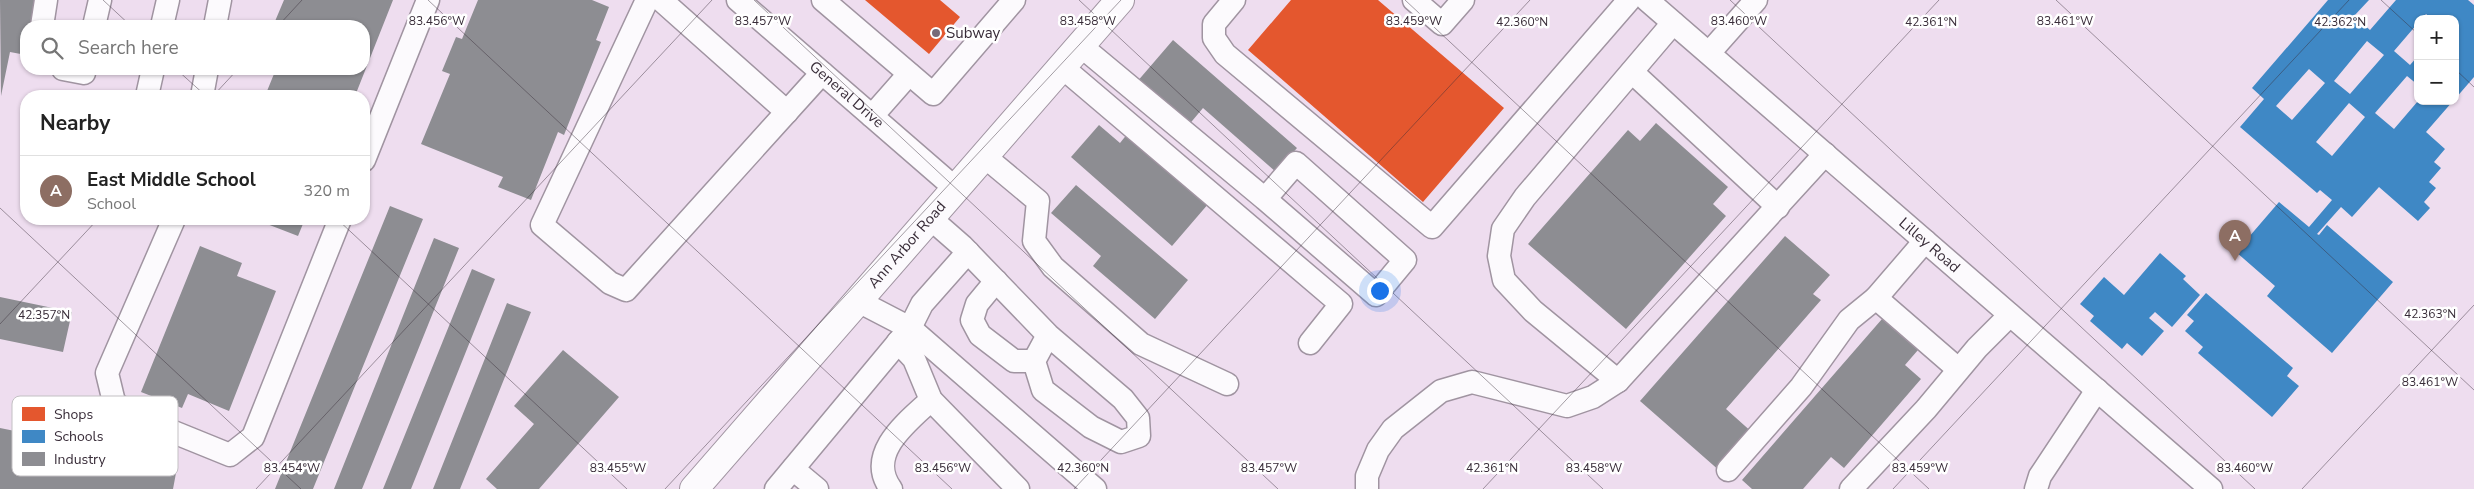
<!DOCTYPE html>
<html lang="en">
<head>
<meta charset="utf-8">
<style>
  :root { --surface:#fff; --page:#f2f2f2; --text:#222; --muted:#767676; --line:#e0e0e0; --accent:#2563eb }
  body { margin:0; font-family:"Nunito Sans",sans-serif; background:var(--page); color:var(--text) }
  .controls { position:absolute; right:15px; top:15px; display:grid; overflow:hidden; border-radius:10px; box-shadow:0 1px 4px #0004 }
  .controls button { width:45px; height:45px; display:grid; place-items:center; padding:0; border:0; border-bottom:1px solid var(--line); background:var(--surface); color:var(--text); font:25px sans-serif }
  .you { position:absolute; left:1379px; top:290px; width:18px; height:18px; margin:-12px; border:4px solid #fff; border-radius:50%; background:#1a73e8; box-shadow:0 0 0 8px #1a73e833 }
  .badge { display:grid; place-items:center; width:32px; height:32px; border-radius:50%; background:var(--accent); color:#fff; font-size:16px; font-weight:700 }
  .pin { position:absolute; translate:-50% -41px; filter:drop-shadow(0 1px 2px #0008) }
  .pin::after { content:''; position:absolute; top:26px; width:18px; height:15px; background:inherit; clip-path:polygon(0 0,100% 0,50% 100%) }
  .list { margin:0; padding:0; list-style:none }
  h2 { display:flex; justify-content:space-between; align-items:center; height:65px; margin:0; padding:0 20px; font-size:21px }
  h2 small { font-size:16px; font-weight:400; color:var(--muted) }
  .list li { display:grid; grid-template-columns:32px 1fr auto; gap:15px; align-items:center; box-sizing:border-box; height:70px; padding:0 20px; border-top:1px solid var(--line) }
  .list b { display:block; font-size:19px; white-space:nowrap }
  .list p { margin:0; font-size:16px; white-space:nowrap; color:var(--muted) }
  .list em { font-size:16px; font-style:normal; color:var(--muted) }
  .icon { flex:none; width:28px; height:28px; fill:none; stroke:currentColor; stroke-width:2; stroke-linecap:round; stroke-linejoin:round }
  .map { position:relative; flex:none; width:2474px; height:489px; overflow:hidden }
  .search { position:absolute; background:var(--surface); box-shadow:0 1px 4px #0004; left:20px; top:20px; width:350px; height:55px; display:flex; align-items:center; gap:12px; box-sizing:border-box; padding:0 18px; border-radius:20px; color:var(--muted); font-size:19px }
  .panel { position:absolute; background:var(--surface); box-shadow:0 1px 4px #0004; left:20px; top:90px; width:350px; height:135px; border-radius:20px }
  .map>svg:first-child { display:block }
  .shops { fill:#e4572e }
  .schools { fill:#3f88c5; fill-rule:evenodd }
  .industry { fill:#8d8d92 }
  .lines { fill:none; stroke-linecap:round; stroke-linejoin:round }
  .minor-casing { stroke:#a094a1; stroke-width:25 }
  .major-casing { stroke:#a094a1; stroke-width:30 }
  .minor { stroke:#fcfafd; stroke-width:22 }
  .major { stroke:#fcfafd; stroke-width:28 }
  .ticks { fill:none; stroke:#382c38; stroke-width:1; stroke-opacity:0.45 }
  .poi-dot { fill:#786a78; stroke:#fff; stroke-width:2 }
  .labels { text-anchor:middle; stroke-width:5; stroke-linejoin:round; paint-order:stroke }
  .poi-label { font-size:15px; fill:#382c38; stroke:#fff; text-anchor:start }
  .street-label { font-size:15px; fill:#382c38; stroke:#fff }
  .key { fill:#fff; stroke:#c3c0c3; stroke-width:1 }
  .key-label { font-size:14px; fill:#382c38 }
  .ticks-label { font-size:12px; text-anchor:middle; fill:#382c38; stroke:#fff; stroke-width:5; stroke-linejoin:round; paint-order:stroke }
</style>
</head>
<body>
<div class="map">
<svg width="2474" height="489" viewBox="0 0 2474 489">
  <rect width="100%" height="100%" fill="#eeddef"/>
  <path class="shops" d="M865,0H940L960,17L929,54Z
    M1291,0H1378L1504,108L1423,202L1248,50Z"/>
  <path class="schools" d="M2328,0H2369L2354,16L2370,30L2396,0H2468L2474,5V77L2455,99V19H2432L2426,14L2422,19H2418V23L2394,51L2410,65L2418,56V85L2407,76L2375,113L2394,129L2418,101H2453L2426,132L2445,149L2434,162L2441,168L2429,182L2436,188L2424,202L2430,208L2418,221L2379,187L2352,217L2341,207L2317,234L2319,235L2327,225L2393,282L2332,353L2267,296L2275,286L2236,252L2279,202L2309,227L2332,200L2320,190L2317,193L2240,127L2264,99L2252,88ZM2367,41L2384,55L2350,94L2334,81ZM2309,69L2325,83L2292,120L2276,106ZM2349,103L2365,117L2332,156L2316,142Z
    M2160,253L2186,276L2183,279L2200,295L2172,327L2155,312L2149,318L2164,331L2142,356L2127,343L2122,349L2090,321L2094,316L2080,304L2104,277L2124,295Z
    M2206,293L2293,368L2287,376L2299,386L2272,417L2198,353L2203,347L2185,331L2194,321L2187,315Z"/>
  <path class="industry" d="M0,0H40L35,26H26V55L10,52L1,96Z
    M284,0H393L355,96H265L276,69H364V26H273Z
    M478,0H592L609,7L596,40L601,42L564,135L558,132L531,200L498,187L503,177L421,144L450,74L442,71L456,37L462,39Z
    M1173,40L1297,148L1276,172L1203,108L1187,127L1136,83Z
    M1656,123L1728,187L1713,204L1726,216L1626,329L1528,244L1628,130L1640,141Z
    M1099,125L1120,143L1128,133L1209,203L1172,246L1071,157Z
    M1076,185L1188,280L1155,319L1093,266L1101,256L1051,213Z
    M390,206L423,219L313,489H275Z
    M254,219H305L298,236Z
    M1785,236L1830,275L1813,294L1821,300L1726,409L1754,434L1721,472L1640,401Z
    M434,238L459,248L362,489H334Z
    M200,246L242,263L237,276L276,291L229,411L188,394L182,408L141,392Z
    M472,269L495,279L411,489H383Z
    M0,297L72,312L63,352L0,339Z
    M507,303L531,312L460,489H433Z
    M1882,319L1918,350L1905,365L1921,379L1844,468L1831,457L1803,489H1752L1742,480Z
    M563,350L619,397L539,489H497L486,479L534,424L514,406Z
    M0,428L149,458L147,467L176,473L173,489H0Z"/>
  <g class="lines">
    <defs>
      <g id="minor">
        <path d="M647,0L542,225L610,283L626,290L822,73"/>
        <path d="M661,0L787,112"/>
        <path id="s1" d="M738,0L956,189"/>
        <path d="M823,0L933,94L1014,0"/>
        <path d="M1234,0L1214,24V38L1225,54L1432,227L1629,0"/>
        <path d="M1414,0L1442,24L1463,0"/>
        <path id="s2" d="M1647,0L2211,489"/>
        <path d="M42,26L46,0"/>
        <path d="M94,26L100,0"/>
        <path d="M162,26L168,0"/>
        <path d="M215,26L220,0"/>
        <path d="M1081,46L1265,199L1296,163L1405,260L1376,295L1265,199"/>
        <path d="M1709,53L1756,0"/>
        <path d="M1062,67L1341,304L1310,343"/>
        <path d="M63,69L84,73V69"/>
        <path d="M1632,72L1778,207"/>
        <path d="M147,96L153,69"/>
        <path d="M202,96L207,69"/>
        <path d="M872,116L909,74"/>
        <path d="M984,156L1038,201L1034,241L1053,267L1141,344L1227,384"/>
        <path d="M364,160L428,0"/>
        <path d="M930,218L962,246L1048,335L1123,399L1138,418L1139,436L1121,442L1091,427L1043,390L1034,361L1048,335"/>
        <path d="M174,219L107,373L114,402L129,414L230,455L253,437L340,219"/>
        <path d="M996,281L977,304L972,320L980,335L1014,361H1034"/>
        <path d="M1876,298L1958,369"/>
        <path d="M858,301L910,328L1095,489"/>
        <path d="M898,342L914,359L931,400L1018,489"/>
        <path d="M1618,381L1533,311L1504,280L1499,256L1503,229L1525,197L1673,23"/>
        <path d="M793,469L817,489"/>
        <path d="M1728,470L1801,387L1849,320L1876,298L1925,241"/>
        <path d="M776,489L910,328L922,304L968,252"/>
        <path d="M891,489C865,454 907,422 931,400"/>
        <path d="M1367,489V476L1378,450L1393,429L1441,391L1472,382L1567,406L1593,397L1618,381L1825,154"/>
        <path d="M1851,489L1926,409L1977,348L2010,315"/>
        <path d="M2036,489L2040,476L2097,390"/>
      </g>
      <g id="major">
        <path id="s3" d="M694,489L1120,0"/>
      </g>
    </defs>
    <use href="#minor" class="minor-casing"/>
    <use href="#major" class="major-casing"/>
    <use href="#minor" class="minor"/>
    <use href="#major" class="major"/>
  </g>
  <path class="ticks" d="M103,0L131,26M428,0L952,489M754,0L1278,489M1079,0L1603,489M1405,0L1929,489M1730,0L2255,489M2056,0L2474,390M2381,0L2418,34M278,26L302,0M176,69L206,96M2455,69L2474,87M213,96L238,69M0,208L301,489M337,219L627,489M0,324L98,219M256,489L712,0M665,489L1121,0M1074,489L1530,0M1483,489L1939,0M1893,489L2349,0M2302,489L2474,305"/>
  <circle class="poi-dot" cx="936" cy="33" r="5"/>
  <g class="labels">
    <g class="poi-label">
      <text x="946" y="38">Subway</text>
    </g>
    <g class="street-label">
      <text dy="5" stroke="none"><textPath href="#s1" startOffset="144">General Drive</textPath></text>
      <text dy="5" stroke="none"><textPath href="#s2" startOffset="374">Lilley Road</textPath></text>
      <text dy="5" stroke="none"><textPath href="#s3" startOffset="324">Ann Arbor Road</textPath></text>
    </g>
  </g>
  <rect x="12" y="396" width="166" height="80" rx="8" class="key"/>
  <rect x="22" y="407" width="23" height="14" fill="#e4572e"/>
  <rect x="22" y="430" width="23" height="13" fill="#3f88c5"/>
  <rect x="22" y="452" width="23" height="14" fill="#8d8d92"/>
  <g class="key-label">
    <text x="54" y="419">Shops</text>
    <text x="54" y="441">Schools</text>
    <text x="54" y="464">Industry</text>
  </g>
  <g class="ticks-label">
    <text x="437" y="25">83.456°W</text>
    <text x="763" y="25">83.457°W</text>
    <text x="1414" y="25">83.459°W</text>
    <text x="1739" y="25">83.460°W</text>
    <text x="2065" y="25">83.461°W</text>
    <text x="1088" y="25">83.458°W</text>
    <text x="1522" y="26">42.360°N</text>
    <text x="2340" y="26">42.362°N</text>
    <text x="1931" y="26">42.361°N</text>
    <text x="2430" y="318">42.363°N</text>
    <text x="44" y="319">42.357°N</text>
    <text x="2430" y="386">83.461°W</text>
    <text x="1083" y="472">42.360°N</text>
    <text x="1492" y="472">42.361°N</text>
    <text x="292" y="472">83.454°W</text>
    <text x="618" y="472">83.455°W</text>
    <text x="943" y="472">83.456°W</text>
    <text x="1269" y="472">83.457°W</text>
    <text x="1594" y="472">83.458°W</text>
    <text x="1920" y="472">83.459°W</text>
    <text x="2245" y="472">83.460°W</text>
  </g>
</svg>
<div class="controls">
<button>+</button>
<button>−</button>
</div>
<div class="you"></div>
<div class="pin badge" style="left:2235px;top:261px;background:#8d6e63">A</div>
<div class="search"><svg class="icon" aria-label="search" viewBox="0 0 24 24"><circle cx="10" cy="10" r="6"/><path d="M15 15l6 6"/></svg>Search here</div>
<section class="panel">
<h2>Nearby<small></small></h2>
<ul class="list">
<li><span class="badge" style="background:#8d6e63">A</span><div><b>East Middle School</b><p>School</p></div><em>320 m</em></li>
</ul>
</section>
</div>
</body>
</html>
